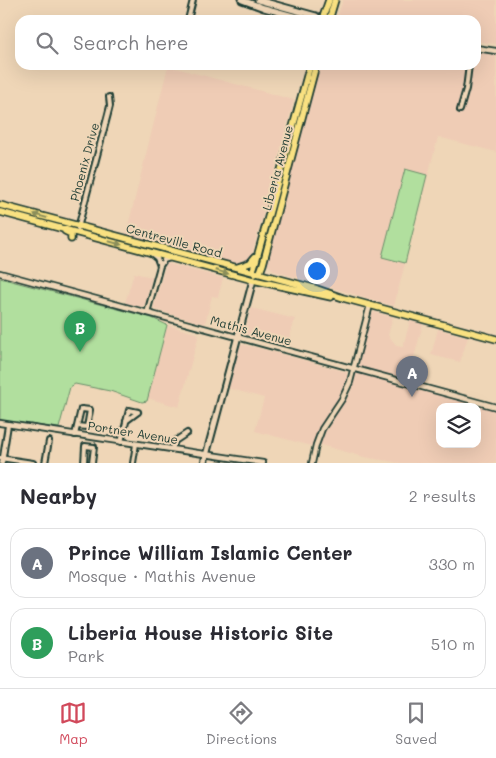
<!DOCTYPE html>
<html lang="en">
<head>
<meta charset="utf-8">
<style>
  :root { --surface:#fff; --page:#f7f7f7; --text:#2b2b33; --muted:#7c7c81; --line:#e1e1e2; --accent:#d1495b }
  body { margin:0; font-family:Mali,sans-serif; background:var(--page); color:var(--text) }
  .controls { position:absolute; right:15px; bottom:15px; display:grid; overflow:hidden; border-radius:10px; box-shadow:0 5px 20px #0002 }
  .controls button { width:45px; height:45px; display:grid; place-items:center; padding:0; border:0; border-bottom:1px solid var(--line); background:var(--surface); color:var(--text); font:25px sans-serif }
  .you { position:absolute; left:316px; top:270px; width:18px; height:18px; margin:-12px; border:4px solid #fff; border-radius:50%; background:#1a73e8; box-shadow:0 0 0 8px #1a73e833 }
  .badge { display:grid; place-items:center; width:32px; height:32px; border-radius:50%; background:var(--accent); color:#fff; font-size:16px; font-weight:700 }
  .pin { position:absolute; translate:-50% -41px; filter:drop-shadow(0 1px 2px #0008) }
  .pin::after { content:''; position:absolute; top:26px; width:18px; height:15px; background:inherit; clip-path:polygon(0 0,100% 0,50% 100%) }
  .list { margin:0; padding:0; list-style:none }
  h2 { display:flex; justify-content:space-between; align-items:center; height:65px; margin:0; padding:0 20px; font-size:21px }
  h2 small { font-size:16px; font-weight:400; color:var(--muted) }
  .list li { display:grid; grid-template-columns:32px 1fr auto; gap:15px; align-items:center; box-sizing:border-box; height:70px; margin:0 10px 10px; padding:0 10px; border:1px solid var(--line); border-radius:15px }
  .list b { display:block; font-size:19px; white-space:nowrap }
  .list p { margin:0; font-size:16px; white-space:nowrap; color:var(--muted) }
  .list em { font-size:16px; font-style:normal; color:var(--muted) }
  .icon { flex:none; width:28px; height:28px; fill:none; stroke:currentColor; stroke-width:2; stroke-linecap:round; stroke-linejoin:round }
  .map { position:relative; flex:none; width:496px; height:463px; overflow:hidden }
  .search { position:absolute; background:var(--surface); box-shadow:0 5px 20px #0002; left:15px; right:15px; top:15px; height:55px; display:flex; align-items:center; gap:12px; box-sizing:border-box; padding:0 18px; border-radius:15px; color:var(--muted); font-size:19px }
  .sheet { height:225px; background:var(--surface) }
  nav { display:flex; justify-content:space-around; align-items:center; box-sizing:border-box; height:70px; border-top:1px solid var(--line); background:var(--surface); font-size:14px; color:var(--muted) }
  nav a { display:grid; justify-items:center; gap:2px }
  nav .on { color:var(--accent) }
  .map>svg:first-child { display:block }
  .built { fill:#efccb5; fill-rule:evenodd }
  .green { fill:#b1df9e; stroke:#688e69 }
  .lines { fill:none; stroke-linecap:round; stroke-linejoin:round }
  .minor-casing { stroke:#1f3d34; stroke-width:8 }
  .tertiary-casing { stroke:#1f3d34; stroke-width:8 }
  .secondary-casing { stroke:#1f3d34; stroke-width:9 }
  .trunk-casing { stroke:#1f3d34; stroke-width:9 }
  .minor { stroke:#efd6b7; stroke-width:4 }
  .tertiary { stroke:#efd6b7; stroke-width:4.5 }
  .secondary { stroke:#efd6b7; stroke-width:5 }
  .trunk { stroke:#f9e181; stroke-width:5.5 }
  .oneway { fill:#8c8f5a }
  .labels { text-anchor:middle; stroke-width:4; stroke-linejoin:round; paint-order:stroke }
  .street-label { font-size:12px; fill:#1f3d34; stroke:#efd6b7 }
</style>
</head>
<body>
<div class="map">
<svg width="496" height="463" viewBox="0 0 496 463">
  <rect width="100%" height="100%" fill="#efd6b7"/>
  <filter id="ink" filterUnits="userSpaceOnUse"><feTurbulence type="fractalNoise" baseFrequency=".02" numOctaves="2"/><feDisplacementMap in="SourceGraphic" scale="10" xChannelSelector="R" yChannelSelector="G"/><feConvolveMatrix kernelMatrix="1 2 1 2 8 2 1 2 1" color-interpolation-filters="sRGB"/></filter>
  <g filter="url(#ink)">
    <path class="built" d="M343,0H496V44L476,41V20H346L337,18Z
      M476,52L496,55V152L438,137L394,306L274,271L267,263L318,65H476Z
      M168,66L294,100L251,258L248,261L238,265L126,234Z
      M166,263L223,278L218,297L212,296L205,324L153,309Z
      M134,273L152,277L145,304L142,307L125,303Z
      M251,308L295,319L287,347L245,334Z
      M374,312L393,317L388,335L397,346L403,347L410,321L423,324L406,387L496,410V463H400L364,457L321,445V441L325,432L350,393L372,313ZM440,407H477V444H440Z
      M167,325L199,334L179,407L147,398Z
      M438,329L468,337L460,362L431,355Z
      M240,344L259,348L347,372V378L342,392L330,412L322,422L312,446L255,431L264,398L228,388Z"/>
    <path class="green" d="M405,169L427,175L405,263L382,257Z
      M0,278L152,318L167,325L147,401L142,402L110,391L75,384L70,387L59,428L0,420Z"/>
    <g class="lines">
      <defs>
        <path id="minor" d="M188,20L193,0
          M460,110L466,89L469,65
          M78,228L108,114L110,106L109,97
          M152,254L157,258L160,266
          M147,313L160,266L164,260L170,258
          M126,421L138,412
          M75,435L81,409H82L90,410L87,427L77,426
          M121,442L129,410L138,412
          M172,449L175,441L187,433
          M0,458L33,463
          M2,463L8,425
          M45,463L49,441
          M84,463L85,446L94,447L92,463
          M133,463L136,444"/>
        <path id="tertiary" d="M476,48L496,51
          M0,273L496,407
          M0,423L263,463
          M312,463L316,445L322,429L342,399L350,382L370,305"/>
        <path id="secondary" d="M242,0L264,8L308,20
          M258,0L316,16L321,20
          M204,463L253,280"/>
        <path id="trunk" d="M322,20L329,0
          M329,20L335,0
          M0,205L317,289L343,298L496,339
          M0,212L253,280L331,297
          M65,231L71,234V239
          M238,267L250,263L255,257
          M255,274L260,272L263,264L316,65
          M255,274L253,270L256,261L310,65"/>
      </defs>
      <use href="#minor" class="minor-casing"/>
      <use href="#tertiary" class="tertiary-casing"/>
      <use href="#secondary" class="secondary-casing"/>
      <use href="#trunk" class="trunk-casing"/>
      <use href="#minor" class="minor"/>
      <use href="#tertiary" class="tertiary"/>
      <use href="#secondary" class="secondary"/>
      <use href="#trunk" class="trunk"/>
    </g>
    <defs><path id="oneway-solid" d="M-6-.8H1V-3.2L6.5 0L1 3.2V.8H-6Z" transform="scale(1.25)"/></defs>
    <g class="oneway">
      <use href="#oneway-solid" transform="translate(40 216) rotate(-164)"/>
      <use href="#oneway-solid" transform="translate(115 243) rotate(15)"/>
      <use href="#oneway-solid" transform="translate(222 272) rotate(16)"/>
    </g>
  </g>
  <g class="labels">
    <g class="street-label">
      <text transform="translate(85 162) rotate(-75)" y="4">Phoenix Drive</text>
      <text transform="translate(278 168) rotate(-75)" y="4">Liberia Avenue</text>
      <text transform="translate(174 241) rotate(15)" y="4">Centreville Road</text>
      <text transform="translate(251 331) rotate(15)" y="4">Mathis Avenue</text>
      <text transform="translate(133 433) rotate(9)" y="4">Portner Avenue</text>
    </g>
  </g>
</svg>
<div class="controls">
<button><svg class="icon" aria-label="layers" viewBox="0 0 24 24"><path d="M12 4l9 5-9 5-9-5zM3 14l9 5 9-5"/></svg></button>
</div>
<div class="you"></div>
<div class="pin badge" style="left:412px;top:397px;background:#6b7280">A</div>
<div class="pin badge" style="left:80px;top:352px;background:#2e9e5b">B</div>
<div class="search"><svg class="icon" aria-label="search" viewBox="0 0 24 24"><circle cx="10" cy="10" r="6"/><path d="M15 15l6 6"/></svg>Search here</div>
</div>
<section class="sheet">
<h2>Nearby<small>2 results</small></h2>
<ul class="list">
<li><span class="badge" style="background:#6b7280">A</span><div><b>Prince William Islamic Center</b><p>Mosque · Mathis Avenue</p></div><em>330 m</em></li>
<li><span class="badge" style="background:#2e9e5b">B</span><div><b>Liberia House Historic Site</b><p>Park</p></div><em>510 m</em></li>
</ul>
</section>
<nav>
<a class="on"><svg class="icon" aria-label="map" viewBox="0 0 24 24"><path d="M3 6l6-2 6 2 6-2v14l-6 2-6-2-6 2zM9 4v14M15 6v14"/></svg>Map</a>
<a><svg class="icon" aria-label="directions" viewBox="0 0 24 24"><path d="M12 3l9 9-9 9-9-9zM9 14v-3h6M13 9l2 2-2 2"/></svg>Directions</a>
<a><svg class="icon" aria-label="saved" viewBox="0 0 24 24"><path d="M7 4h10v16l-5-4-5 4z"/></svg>Saved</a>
</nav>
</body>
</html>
